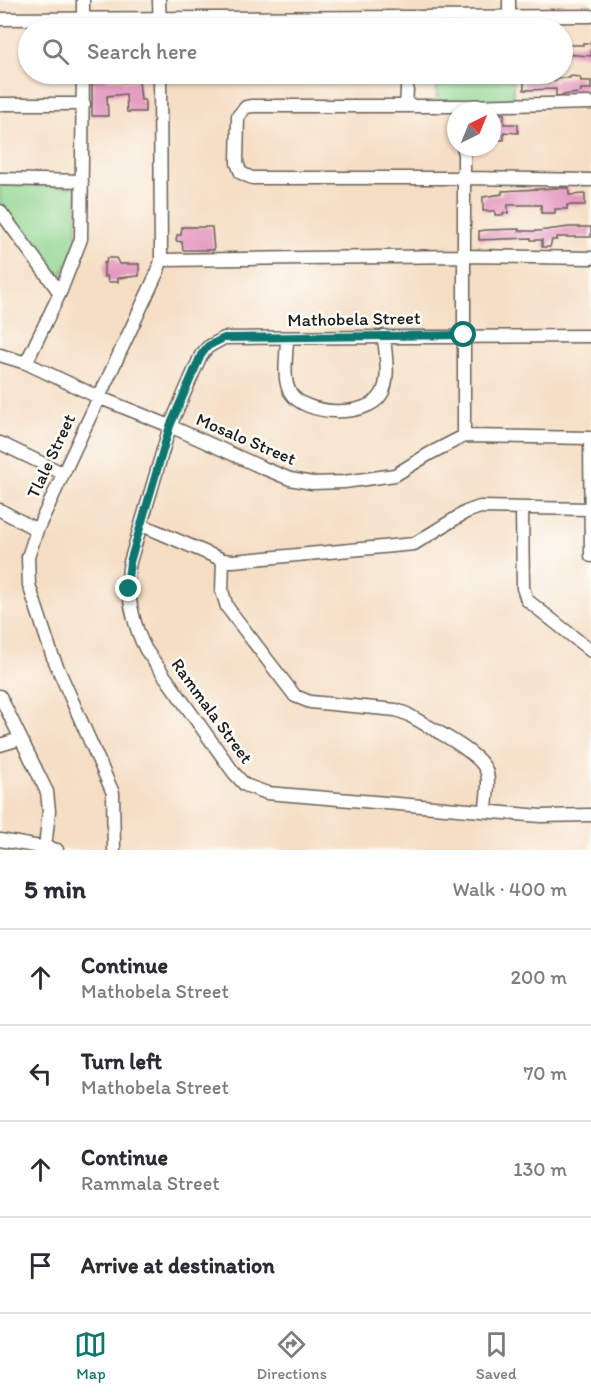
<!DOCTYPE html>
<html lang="en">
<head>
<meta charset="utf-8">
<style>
  :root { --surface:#fff; --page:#f7f7f7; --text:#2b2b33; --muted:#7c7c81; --line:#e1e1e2; --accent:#0f766e }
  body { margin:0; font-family:Itim,sans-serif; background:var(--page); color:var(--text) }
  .compass { position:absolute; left:447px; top:102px; width:54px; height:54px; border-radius:50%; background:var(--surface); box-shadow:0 2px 4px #0004; rotate:43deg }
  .stop { position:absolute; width:18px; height:18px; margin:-14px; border:4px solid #0f766e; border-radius:50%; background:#fff }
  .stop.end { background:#0f766e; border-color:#fff; box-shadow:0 2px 6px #0008 }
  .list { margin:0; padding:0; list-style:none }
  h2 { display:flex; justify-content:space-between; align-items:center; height:78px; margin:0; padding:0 24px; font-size:26px }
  h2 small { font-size:20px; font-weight:400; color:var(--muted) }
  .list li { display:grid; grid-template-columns:39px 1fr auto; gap:18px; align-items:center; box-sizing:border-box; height:96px; padding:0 24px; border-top:2px solid var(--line) }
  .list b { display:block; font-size:22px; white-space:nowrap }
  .list p { margin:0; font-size:20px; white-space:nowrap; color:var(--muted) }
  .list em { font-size:20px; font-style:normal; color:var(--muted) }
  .icon { flex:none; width:33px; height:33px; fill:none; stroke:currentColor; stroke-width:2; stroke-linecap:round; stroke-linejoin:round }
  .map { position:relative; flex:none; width:591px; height:850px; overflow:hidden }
  .search { position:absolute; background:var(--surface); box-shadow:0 2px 4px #0004; left:18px; right:18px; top:18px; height:66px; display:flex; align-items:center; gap:15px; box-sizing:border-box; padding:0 21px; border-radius:33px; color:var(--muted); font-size:22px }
  .sheet { height:462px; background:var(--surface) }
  nav { display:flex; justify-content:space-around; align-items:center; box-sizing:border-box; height:84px; border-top:2px solid var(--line); background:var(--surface); font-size:16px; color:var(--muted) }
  nav a { display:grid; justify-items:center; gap:3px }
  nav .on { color:var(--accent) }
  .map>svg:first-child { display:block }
  .green { fill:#8dd48e; stroke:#547855; stroke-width:1.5 }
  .building { fill:#e498c0 }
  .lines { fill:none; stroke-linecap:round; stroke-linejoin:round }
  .minor-casing { stroke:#686057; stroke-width:15 }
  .minor { stroke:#fff; stroke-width:12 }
  .route { stroke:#0f766e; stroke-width:8 }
  .labels { text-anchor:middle; stroke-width:5; stroke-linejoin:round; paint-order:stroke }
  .street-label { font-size:18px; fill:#1c1c1c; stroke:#fdfcf7 }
</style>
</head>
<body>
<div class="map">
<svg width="591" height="850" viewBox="0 0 591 850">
  <rect width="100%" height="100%" fill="#fdfcf7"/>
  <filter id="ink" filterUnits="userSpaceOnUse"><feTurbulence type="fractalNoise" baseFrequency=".0167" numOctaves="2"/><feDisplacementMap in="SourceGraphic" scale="12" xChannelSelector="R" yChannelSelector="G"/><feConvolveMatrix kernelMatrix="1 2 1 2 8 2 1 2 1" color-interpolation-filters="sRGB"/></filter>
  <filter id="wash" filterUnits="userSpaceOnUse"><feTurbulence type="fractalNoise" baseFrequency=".008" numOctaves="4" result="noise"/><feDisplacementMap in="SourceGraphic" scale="24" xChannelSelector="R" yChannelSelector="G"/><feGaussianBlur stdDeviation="1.35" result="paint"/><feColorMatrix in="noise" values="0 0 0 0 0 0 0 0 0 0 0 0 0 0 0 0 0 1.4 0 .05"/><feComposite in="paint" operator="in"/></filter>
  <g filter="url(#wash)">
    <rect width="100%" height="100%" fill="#f5dec4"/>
    <path class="green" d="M436,74H513V101H437Z
      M0,185L77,187V246L58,282L0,204Z"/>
    <g id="blocks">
      <path class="building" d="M583,43H591V56L562,54V45H583Z
        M570,76L580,77L581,81H591V89H581V92L578,93L556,96V89L524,90V81H556V78H570Z
        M92,77H107V80H123V82L139,81L141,100H145V112H127L126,94L107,96L108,116H92Z
        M492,114H504V124H518V133L504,132V140H492Z
        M556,188H569V195L585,194V205H567V209H555V213H541V205H508V213H503V215H495V211H483V197L502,194V191Z
        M182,227H212L214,250H183L182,242L176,241L177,235H181Z
        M569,227H591V237H557V240H552L550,247H542V240H531V238L479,240V231L486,230L519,229V231H538Z
        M107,258H116L119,264H139V276L118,278V282H108L107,276L104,277V263H106Z"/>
    </g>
  </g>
  <g filter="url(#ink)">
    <use href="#blocks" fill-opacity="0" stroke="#686057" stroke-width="1.5"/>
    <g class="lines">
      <defs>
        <path id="minor" d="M83,0V28
          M159,0L160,28
          M509,0V16
          M0,19L591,16
          M591,103L464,106H252L246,107L238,116L237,163L241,173L252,178H464L591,180
          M0,104H84
          M406,105L408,74
          M0,179L82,181
          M0,211L60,293
          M161,260L464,256L591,258
          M591,336L224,338L208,347L201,355L170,426L130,562C124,587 134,628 146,650L234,773L245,785L267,793L541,816L591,815
          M287,338C287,353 282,379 290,392C304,416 366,418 381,395C391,380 385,353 384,336
          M0,355L26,363L98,397L170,426L261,467L290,479L312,483L344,482L395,475L429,454L464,436L591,438
          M26,363L60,293L81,239L83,74
          M464,436V147
          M590,438L591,556
          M0,443L62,473
          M522,509L523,588L527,600L591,651
          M0,510L37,530
          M142,525L223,560L233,561L414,544L466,512L480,507L590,509
          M223,560L222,591L227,607L295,696L310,702L396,710L407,714C426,726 482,752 487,773C490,784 486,799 486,811
          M0,696L47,792L49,811L45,848
          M0,745L20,739
          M0,840L57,850
          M114,850L113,793L52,655L29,585L28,557L37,530L158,271L161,260L160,74"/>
      </defs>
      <use href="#minor" class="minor-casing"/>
      <use href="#minor" class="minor"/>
    </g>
  </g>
  <g class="lines" filter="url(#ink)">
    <path class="route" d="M129,589L128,579L130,562L170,426L201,355L208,346L224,338L464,335"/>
  </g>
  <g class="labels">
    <g class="street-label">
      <text transform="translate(354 319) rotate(-1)" y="6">Mathobela Street</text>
      <text transform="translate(246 439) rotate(23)" y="6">Mosalo Street</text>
      <text transform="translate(51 456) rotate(-65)" y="6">Tlale Street</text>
      <text transform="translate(212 711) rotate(54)" y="6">Rammala Street</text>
    </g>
  </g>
</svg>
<svg class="compass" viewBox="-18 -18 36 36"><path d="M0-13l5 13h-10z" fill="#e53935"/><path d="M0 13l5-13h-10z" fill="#7c7c81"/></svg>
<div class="stop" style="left:464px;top:335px"></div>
<div class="stop end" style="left:129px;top:589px"></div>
<div class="search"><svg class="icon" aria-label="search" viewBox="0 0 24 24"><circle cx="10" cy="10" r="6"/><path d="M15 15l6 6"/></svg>Search here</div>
</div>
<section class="sheet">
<h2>5 min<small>Walk · 400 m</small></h2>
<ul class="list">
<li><svg class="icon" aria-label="ahead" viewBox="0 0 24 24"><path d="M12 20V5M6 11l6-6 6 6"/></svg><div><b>Continue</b><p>Mathobela Street</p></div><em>200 m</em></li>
<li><svg class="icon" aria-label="left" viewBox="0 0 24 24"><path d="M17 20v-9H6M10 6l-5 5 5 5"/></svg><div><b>Turn left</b><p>Mathobela Street</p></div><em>70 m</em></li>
<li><svg class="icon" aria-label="ahead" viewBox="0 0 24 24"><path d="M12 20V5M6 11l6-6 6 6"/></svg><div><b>Continue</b><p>Rammala Street</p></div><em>130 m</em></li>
<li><svg class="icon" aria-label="arrive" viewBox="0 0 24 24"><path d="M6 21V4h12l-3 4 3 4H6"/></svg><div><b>Arrive at destination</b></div></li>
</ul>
</section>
<nav>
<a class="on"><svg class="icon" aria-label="map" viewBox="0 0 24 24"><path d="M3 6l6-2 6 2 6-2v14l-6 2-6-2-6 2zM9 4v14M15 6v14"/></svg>Map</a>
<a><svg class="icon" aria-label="directions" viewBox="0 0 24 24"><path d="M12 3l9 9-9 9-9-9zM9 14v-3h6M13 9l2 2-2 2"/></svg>Directions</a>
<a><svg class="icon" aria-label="saved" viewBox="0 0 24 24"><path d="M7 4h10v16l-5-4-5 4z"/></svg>Saved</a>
</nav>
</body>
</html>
